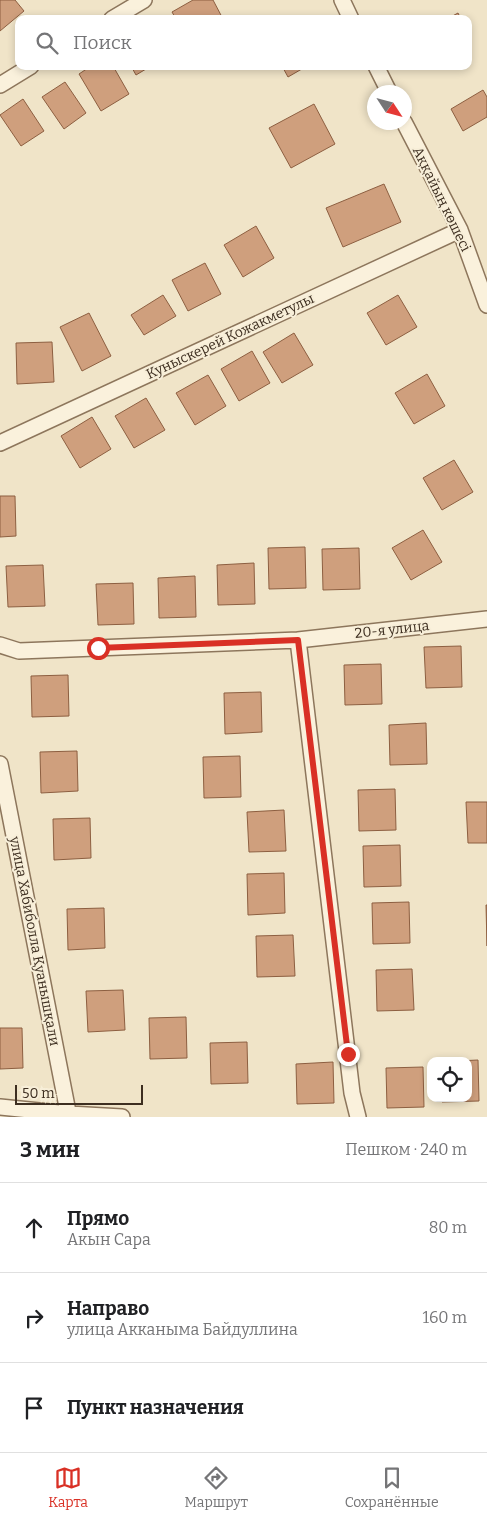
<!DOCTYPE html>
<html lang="ru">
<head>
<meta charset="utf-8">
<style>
  :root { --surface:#fff; --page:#f2f2f2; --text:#202124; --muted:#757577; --line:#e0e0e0; --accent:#d93025 }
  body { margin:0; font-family:Bitter,serif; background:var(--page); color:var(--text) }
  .controls { position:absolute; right:15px; bottom:15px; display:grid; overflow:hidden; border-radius:10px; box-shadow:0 2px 8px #0003 }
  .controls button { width:45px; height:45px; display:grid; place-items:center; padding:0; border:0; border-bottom:1px solid var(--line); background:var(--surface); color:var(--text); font:25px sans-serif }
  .compass { position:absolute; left:367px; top:85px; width:45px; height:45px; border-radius:50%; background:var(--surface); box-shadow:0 2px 8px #0003; rotate:126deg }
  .scale { position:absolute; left:15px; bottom:12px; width:128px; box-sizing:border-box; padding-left:5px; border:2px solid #3d2e20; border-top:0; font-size:14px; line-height:18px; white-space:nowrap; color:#3d2e20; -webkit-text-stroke:4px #f7eed8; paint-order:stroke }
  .stop { position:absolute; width:15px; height:15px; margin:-11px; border:4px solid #d93025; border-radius:50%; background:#fff }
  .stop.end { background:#d93025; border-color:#fff; box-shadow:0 1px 5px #0008 }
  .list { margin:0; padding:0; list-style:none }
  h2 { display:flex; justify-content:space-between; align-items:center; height:65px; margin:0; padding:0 20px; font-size:21px }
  h2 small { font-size:16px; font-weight:400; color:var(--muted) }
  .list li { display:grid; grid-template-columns:32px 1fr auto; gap:15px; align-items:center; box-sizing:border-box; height:90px; padding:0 20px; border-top:1px solid var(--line) }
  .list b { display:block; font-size:19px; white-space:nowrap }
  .list p { margin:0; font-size:16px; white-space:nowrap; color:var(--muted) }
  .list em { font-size:16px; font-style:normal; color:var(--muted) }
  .icon { flex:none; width:28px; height:28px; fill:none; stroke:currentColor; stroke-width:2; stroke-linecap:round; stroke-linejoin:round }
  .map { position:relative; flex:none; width:487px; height:1117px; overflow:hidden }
  .search { position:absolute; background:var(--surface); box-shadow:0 2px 8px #0003; left:15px; right:15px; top:15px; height:55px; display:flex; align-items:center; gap:12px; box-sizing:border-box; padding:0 18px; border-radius:10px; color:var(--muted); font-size:19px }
  .sheet { height:335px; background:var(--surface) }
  nav { display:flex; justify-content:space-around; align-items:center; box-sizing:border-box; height:70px; border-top:1px solid var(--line); background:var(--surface); font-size:14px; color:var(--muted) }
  nav a { display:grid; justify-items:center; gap:2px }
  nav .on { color:var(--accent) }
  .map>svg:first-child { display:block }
  .building { fill:#cf9f7d; stroke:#8d5f41 }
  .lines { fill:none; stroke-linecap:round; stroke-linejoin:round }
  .street-casing { stroke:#8d765c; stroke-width:18 }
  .street { stroke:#faf1dc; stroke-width:15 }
  .route { stroke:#d93025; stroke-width:6 }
  .labels { text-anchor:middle; stroke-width:4; stroke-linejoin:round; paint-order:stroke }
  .street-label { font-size:14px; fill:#3d2e20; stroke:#f7eed8 }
</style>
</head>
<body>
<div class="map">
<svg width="487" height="1117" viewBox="0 0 487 1117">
  <rect width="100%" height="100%" fill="#f0e4c8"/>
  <path class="building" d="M0,0H15L24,11L0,31Z
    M193,0H213L223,19H176L172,12Z
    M458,13L461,19H447Z
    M91,66H113L129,94L101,111L79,74Z
    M131,66H151L136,75Z
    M282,66H307L288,77Z
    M65,82L86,113L64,129L42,97Z
    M483,90L487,97V117L463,131L451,109Z
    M23,99L44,131L21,146L0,115Z
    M314,104L335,144L291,168L269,128Z
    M384,184L401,222L343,247L326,208Z
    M256,226L274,258L243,277L224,245Z
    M205,263L221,294L188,311L172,280Z
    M163,295L176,316L144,335L131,315Z
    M398,295L417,327L386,345L367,313Z
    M89,313L111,356L82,371L60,327Z
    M294,333L313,365L282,383L263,352Z
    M52,342L54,382L17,384L16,343Z
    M252,351L270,383L239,401L221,369Z
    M427,374L445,406L414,424L395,393Z
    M208,375L226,406L195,425L176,393Z
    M146,398L165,430L134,448L115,416Z
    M92,417L111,449L80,468L61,436Z
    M454,460L473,492L442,510L423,478Z
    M0,496H15L16,536L0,537Z
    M423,530L442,562L411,580L392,548Z
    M305,547L306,588L269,589L268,548Z
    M359,548L360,589L323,590L322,549Z
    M254,563L255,604L218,605L217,565Z
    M43,565L45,606L8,607L6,566Z
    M195,576L196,617L159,618L158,578Z
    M133,583L134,624L98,625L96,584Z
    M461,646L462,687L426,688L424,647Z
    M381,664L382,704L345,705L344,665Z
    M68,675L69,716L32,717L31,676Z
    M261,692L262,732L225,734L224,693Z
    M426,723L427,764L390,765L389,725Z
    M77,751L78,791L41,793L40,752Z
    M240,756L241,797L204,798L203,757Z
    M395,789L396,830L359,831L358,790Z
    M466,802H487V843H468Z
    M284,810L286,851L249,852L247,812Z
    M90,818L91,858L54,860L53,819Z
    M400,845L401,886L364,887L363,846Z
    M284,873L285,913L248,915L247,874Z
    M409,902L410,943L373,944L372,903Z
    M486,905H487V946Z
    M104,908L105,948L68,950L67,909Z
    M293,935L295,976L257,977L256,936Z
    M412,969L414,1010L377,1011L376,970Z
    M123,990L125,1030L88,1032L86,991Z
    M186,1017L187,1058L150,1059L149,1018Z
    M0,1028H22L23,1068L0,1069Z
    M247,1042L248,1083L211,1084L210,1043Z
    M478,1060L479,1101L442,1102V1098H468V1061H458Z
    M333,1062L334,1103L297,1104L296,1064Z
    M423,1067L424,1107L387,1108L386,1068Z"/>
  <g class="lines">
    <defs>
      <path id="street" d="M342,0L351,19
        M112,19L144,0
        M376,66L389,92
        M0,85L31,66
        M404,122L460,230L487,305
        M0,443L460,230
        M298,640L352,1093L358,1117
        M0,645L19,651L298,640L487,619
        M0,764L69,1117
        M0,1107L69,1114L122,1117"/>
    </defs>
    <use href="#street" class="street-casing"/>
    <use href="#street" class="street"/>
  </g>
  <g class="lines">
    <path class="route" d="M98,648L298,640L348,1054"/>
  </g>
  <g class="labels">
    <g class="street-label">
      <text transform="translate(442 199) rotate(64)" y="5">Аққайың көшесі</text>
      <text transform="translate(230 336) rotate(-25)" y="5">Куныскерей Кожакметулы</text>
      <text transform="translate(392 629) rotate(-6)" y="5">20-я улица</text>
      <text transform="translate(35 941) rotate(79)" y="5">улица Хабиболла Қуанышқали</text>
    </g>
  </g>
</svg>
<div class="controls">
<button><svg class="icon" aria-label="locate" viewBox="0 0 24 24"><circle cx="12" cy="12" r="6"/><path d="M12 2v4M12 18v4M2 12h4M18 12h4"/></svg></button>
</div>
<svg class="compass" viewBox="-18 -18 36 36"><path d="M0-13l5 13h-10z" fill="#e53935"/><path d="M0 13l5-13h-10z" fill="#757577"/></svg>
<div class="scale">50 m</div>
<div class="stop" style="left:98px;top:648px"></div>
<div class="stop end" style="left:348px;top:1054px"></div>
<div class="search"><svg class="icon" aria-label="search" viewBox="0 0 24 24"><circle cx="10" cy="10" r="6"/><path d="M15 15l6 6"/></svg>Поиск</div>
</div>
<section class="sheet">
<h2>3 мин<small>Пешком · 240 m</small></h2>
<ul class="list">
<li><svg class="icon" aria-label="ahead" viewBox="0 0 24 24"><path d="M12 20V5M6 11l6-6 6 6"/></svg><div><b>Прямо</b><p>Акын Сара</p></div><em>80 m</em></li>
<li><svg class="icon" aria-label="right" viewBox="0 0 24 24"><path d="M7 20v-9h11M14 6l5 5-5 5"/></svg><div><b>Направо</b><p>улица Акканыма Байдуллина</p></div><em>160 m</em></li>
<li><svg class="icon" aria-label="arrive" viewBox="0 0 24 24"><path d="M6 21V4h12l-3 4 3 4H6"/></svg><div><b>Пункт назначения</b></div></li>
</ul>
</section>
<nav>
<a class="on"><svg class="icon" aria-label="map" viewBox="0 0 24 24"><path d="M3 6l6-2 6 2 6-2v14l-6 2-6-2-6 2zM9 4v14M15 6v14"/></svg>Карта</a>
<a><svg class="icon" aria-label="directions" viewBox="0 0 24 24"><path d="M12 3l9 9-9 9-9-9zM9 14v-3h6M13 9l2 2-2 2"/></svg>Маршрут</a>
<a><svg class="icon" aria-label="saved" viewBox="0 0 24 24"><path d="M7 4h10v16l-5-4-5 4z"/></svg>Сохранённые</a>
</nav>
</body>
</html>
